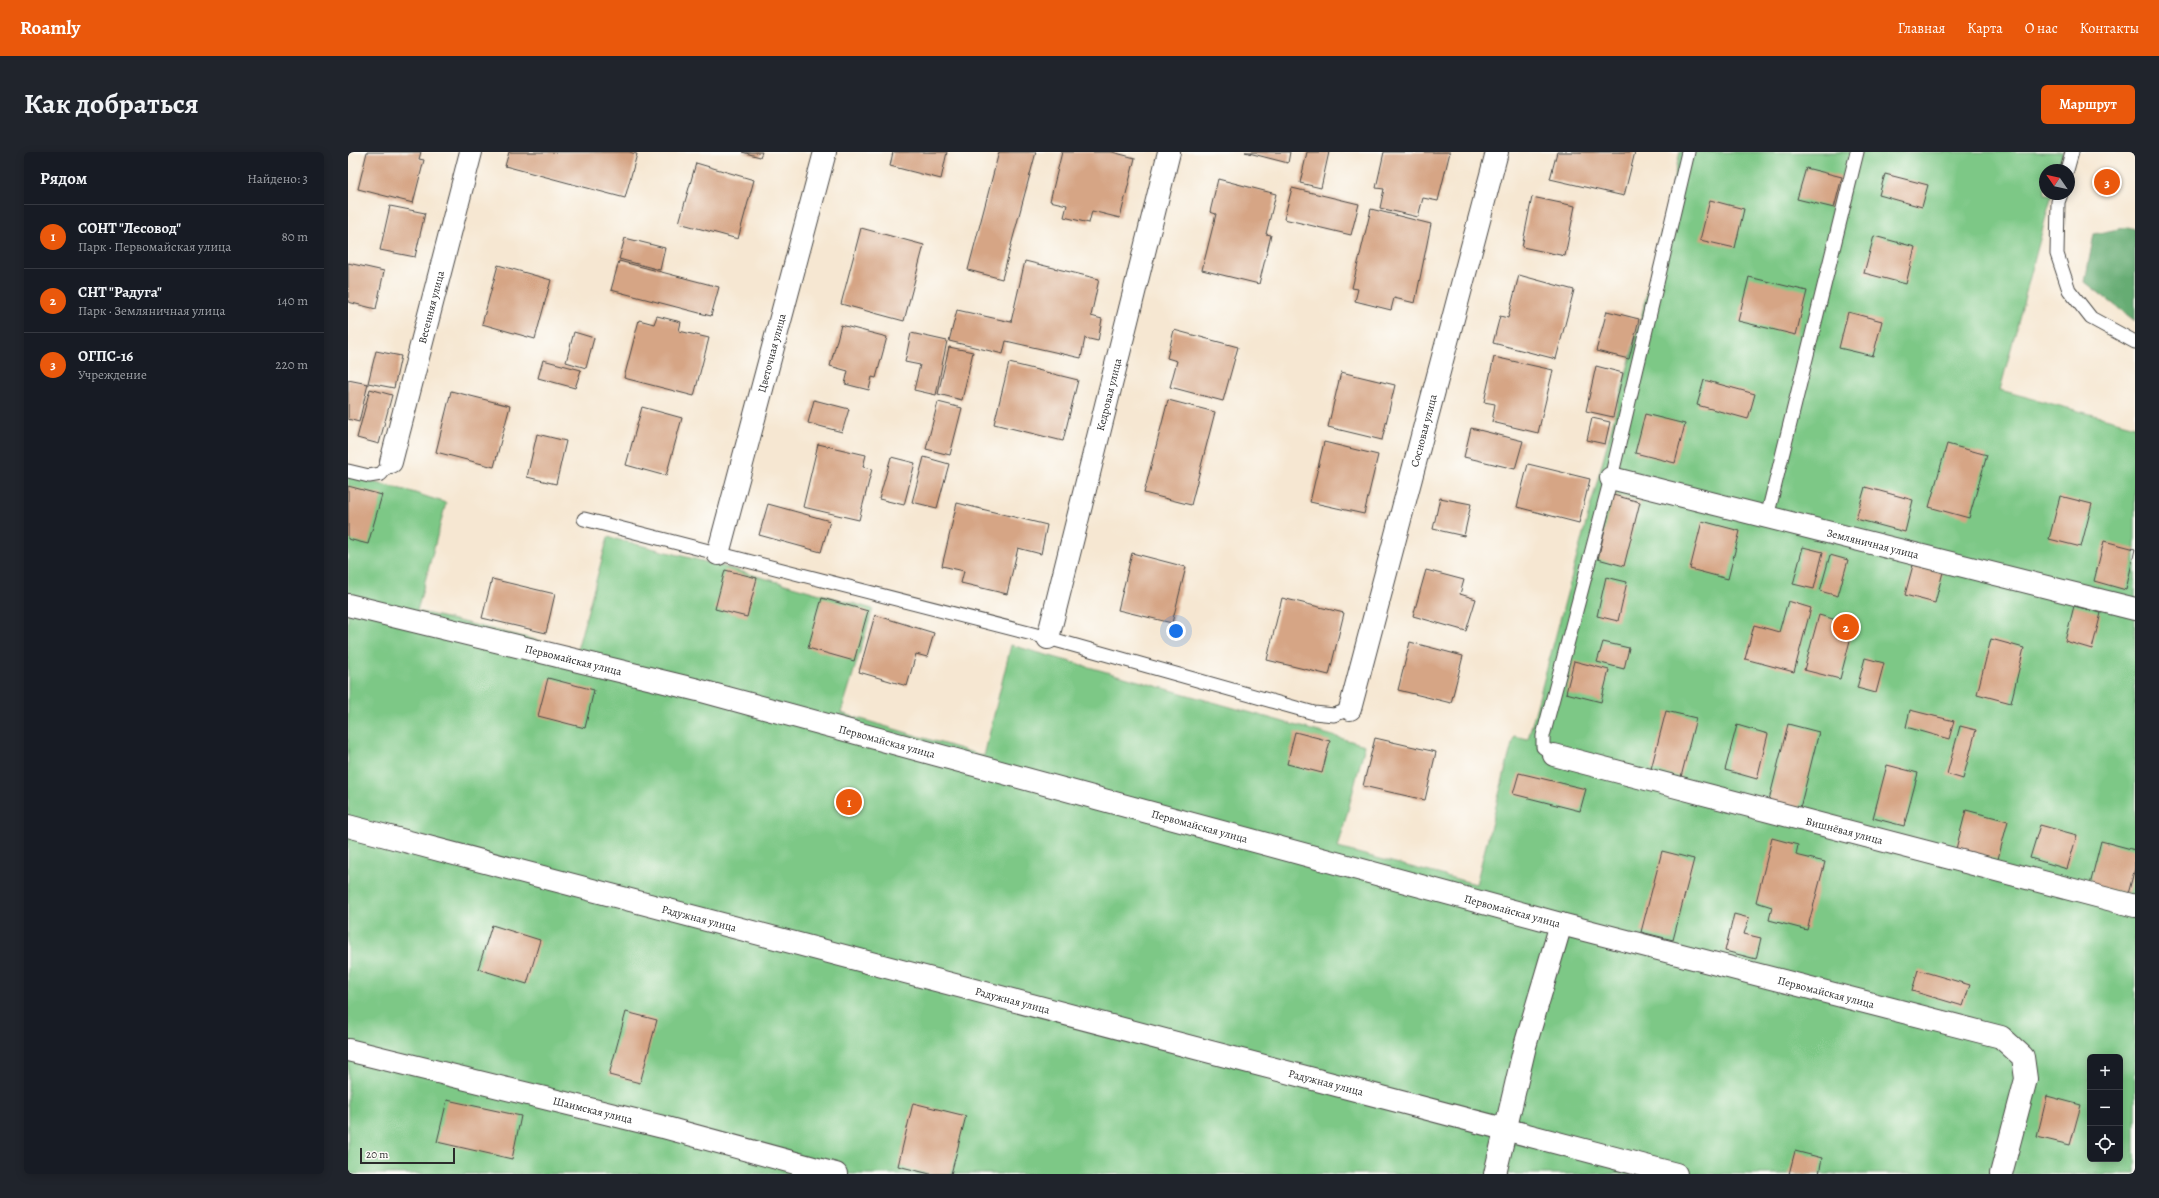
<!DOCTYPE html>
<html lang="ru">
<head>
<meta charset="utf-8">
<style>
  :root { --surface:#171b24; --page:#20242c; --text:#f1f3f6; --muted:#9ea1a6; --line:#363941; --accent:#ea580c }
  body { margin:0; font-family:Alegreya,serif; background:var(--page); color:var(--text) }
  .controls { position:absolute; right:12px; bottom:12px; display:grid; overflow:hidden; border-radius:6px; box-shadow:0 2px 10px #0003 }
  .controls button { width:36px; height:36px; display:grid; place-items:center; padding:0; border:0; border-bottom:1px solid var(--line); background:var(--surface); color:var(--text); font:20px sans-serif }
  .compass { position:absolute; left:1691px; top:12px; width:36px; height:36px; border-radius:50%; background:var(--surface); box-shadow:0 2px 10px #0003; rotate:304deg }
  .scale { position:absolute; left:12px; bottom:10px; width:95px; box-sizing:border-box; padding-left:4px; border:2px solid #2b2b2b; border-top:0; font-size:11px; line-height:14px; white-space:nowrap; color:#2b2b2b; -webkit-text-stroke:3px #fdfcf7; paint-order:stroke }
  .you { position:absolute; left:828px; top:479px; width:14px; height:14px; margin:-10px; border:3px solid #fff; border-radius:50%; background:#1a73e8; box-shadow:0 0 0 6px #1a73e833 }
  .badge { display:grid; place-items:center; width:26px; height:26px; border-radius:50%; background:var(--accent); color:#fff; font-size:13px; font-weight:700 }
  .pin { position:absolute; translate:-50% -50%; border:2px solid #fff; box-shadow:0 1px 4px #0006 }
  .list { margin:0; padding:0; list-style:none }
  h2 { display:flex; justify-content:space-between; align-items:center; height:52px; margin:0; padding:0 16px; font-size:17px }
  h2 small { font-size:13px; font-weight:400; color:var(--muted) }
  .list li { display:grid; grid-template-columns:26px 1fr auto; gap:12px; align-items:center; box-sizing:border-box; height:64px; padding:0 16px; border-top:1px solid var(--line) }
  .list b { display:block; font-size:15px; white-space:nowrap }
  .list p { margin:0; font-size:13px; white-space:nowrap; color:var(--muted) }
  .list em { font-size:13px; font-style:normal; color:var(--muted) }
  .icon { flex:none; width:22px; height:22px; fill:none; stroke:currentColor; stroke-width:2; stroke-linecap:round; stroke-linejoin:round }
  .map { position:relative; flex:none; width:1787px; height:1022px; overflow:hidden; border-radius:6px }
  header { display:flex; align-items:center; gap:24px; box-sizing:border-box; height:56px; padding:0 20px; background:var(--accent); color:#fff }
  header strong { font-size:19px }
  nav { display:flex; gap:22px; margin-inline-start:auto; font-size:14px }
  .intro { display:flex; align-items:center; justify-content:space-between; box-sizing:border-box; height:96px; padding:0 24px }
  h1 { margin:0; font-size:28px }
  .button { padding:10px 18px; border-radius:6px; background:var(--accent); color:#fff; font-size:14px; font-weight:700 }
  main { display:flex; gap:24px; padding:0 24px }
  aside { flex:1; background:var(--surface); border-radius:6px; box-shadow:0 2px 10px #0003 }
  .map>svg:first-child { display:block }
  .green { fill:#7dc886; stroke:#547a58; fill-rule:evenodd }
  .forest { fill:#66ac73; stroke:#486c4f }
  .building { fill:#d6a585 }
  .lines { fill:none; stroke-linecap:round; stroke-linejoin:round }
  .service-casing { stroke:#494744; stroke-width:15 }
  .minor-casing { stroke:#494744; stroke-width:24 }
  .service { stroke:#fff; stroke-width:13 }
  .minor { stroke:#fff; stroke-width:22 }
  .labels { text-anchor:middle; stroke-width:3.5; stroke-linejoin:round; paint-order:stroke }
  .street-label { font-size:11px; fill:#2b2b2b; stroke:#fdfcf7 }
</style>
</head>
<body>
<header>
<strong>Roamly</strong>
<nav><a>Главная</a><a>Карта</a><a>О нас</a><a>Контакты</a></nav>
</header>
<div class="intro"><h1>Как добраться</h1><a class="button">Маршрут</a></div>
<main>
<aside>
<h2>Рядом<small>Найдено: 3</small></h2>
<ul class="list">
<li><span class="badge">1</span><div><b>СОНТ &quot;Лесовод&quot;</b><p>Парк · Первомайская улица</p></div><em>80 m</em></li>
<li><span class="badge">2</span><div><b>СНТ &quot;Радуга&quot;</b><p>Парк · Земляничная улица</p></div><em>140 m</em></li>
<li><span class="badge">3</span><div><b>ОГПС-16</b><p>Учреждение</p></div><em>220 m</em></li>
</ul>
</aside>
<div class="map">
<svg width="1787" height="1022" viewBox="0 0 1787 1022">
  <rect width="100%" height="100%" fill="#fdfcf7"/>
  <filter id="ink" filterUnits="userSpaceOnUse"><feTurbulence type="fractalNoise" baseFrequency=".025" numOctaves="2"/><feDisplacementMap in="SourceGraphic" scale="8" xChannelSelector="R" yChannelSelector="G"/><feConvolveMatrix kernelMatrix="1 2 1 2 8 2 1 2 1" color-interpolation-filters="sRGB"/></filter>
  <filter id="wash" filterUnits="userSpaceOnUse"><feTurbulence type="fractalNoise" baseFrequency=".012" numOctaves="4" result="noise"/><feDisplacementMap in="SourceGraphic" scale="16" xChannelSelector="R" yChannelSelector="G"/><feGaussianBlur stdDeviation="0.9" result="paint"/><feColorMatrix in="noise" values="0 0 0 0 0 0 0 0 0 0 0 0 0 0 0 0 0 1.4 0 .05"/><feComposite in="paint" operator="in"/></filter>
  <g filter="url(#wash)">
    <rect width="100%" height="100%" fill="#f6e7d2"/>
    <path class="green" d="M1332,0H1715L1711,18H1697V42H1704L1652,238L1787,274V1022H0V324L61,339L98,351L69,459L229,498L260,385L370,413L525,457L493,561L636,604L663,493L1017,593L990,696L1128,732L1166,584L1180,587L1293,166ZM1742,905H1772V1007H1742Z"/>
    <path class="forest" d="M1780,75L1787,77V169L1737,130L1746,82Z"/>
    <g id="blocks">
      <path class="building" d="M19,0H73L71,7L76,8L65,51L10,37Z
        M161,0H281L289,2L277,46L157,14Z
        M394,0H414L412,5Z
        M545,0H599L593,27L542,14Z
        M651,0H688L654,127L620,118Z
        M714,0H764L787,6L772,66L744,59L741,71L716,65L719,53L702,49Z
        M897,0H942L940,11Z
        M959,0H981L973,36L952,31Z
        M1036,0H1102L1090,49L1075,46L1070,65L1032,56L1036,37L1028,36Z
        M1209,0H1287L1276,44L1202,27Z
        M348,11L406,28L390,87L331,71Z
        M1458,16L1494,25L1486,56L1449,47Z
        M1537,22L1580,33L1574,55L1531,43Z
        M870,27L928,42L918,82L923,83L911,132L854,118L868,62L862,60Z
        M944,36L1011,52L1003,83L936,67Z
        M1184,45L1227,54L1217,104L1174,95Z
        M1362,48L1396,57L1387,96L1352,88Z
        M42,54L77,61L67,105L32,98Z
        M1023,57L1083,72L1067,151L1046,146L1043,158L1007,149L1010,137L1004,136Z
        M513,76L576,93L556,169L493,152Z
        M1526,84L1567,95L1558,132L1516,121Z
        M277,86L317,96L312,118L271,107Z
        M271,109L371,135L363,164L263,138Z
        M677,109L751,127L743,164L754,167L750,189L737,186L733,206L658,189L655,202L601,189L609,158L663,170Z
        M0,111L36,119L28,157L0,150Z
        M150,113L203,128L187,187L134,172Z
        M1171,123L1226,138L1208,207L1145,191L1152,164L1160,166Z
        M1401,125L1459,139L1448,183L1390,169Z
        M1259,159L1291,167L1281,207L1248,199Z
        M1500,160L1534,169L1525,204L1491,196Z
        M309,164L333,170L331,179L361,186L346,244L276,226L291,168L306,172Z
        M493,173L539,185L528,226L524,225L521,238L497,232L500,219L482,214Z
        M826,178L890,195L875,249L822,235L829,209L819,206Z
        M226,180L246,186L238,216L218,210Z
        M563,181L599,189L588,243L566,238L572,213L557,210Z
        M601,195L625,200L614,248L590,242Z
        M28,199L53,204L46,236L20,231Z
        M1146,205L1205,218L1190,281L1144,270L1147,252L1136,250Z
        M195,208L233,218L227,236L190,226Z
        M661,211L730,228L715,289L646,272Z
        M1248,214L1275,221L1265,265L1238,259Z
        M993,220L1047,233L1034,288L980,275Z
        M0,228L20,232L11,270L0,267Z
        M1356,228L1407,242L1400,267L1349,253Z
        M22,237L44,243L31,292L9,286Z
        M103,239L162,254L146,315L88,300Z
        M466,248L501,257L494,280L460,271Z
        M820,248L867,260L843,353L796,341Z
        M590,250L614,256L602,303L578,297Z
        M294,255L334,266L318,324L278,313Z
        M1297,262L1337,272L1327,311L1287,301Z
        M1244,266L1262,270L1257,292L1239,288Z
        M1123,276L1175,289L1167,317L1116,305Z
        M189,282L218,289L208,332L179,325Z
        M976,290L1030,303L1016,362L962,350Z
        M470,292L518,303L515,315L524,317L511,368L455,355Z
        M1599,292L1639,303L1621,366L1581,355Z
        M543,305L567,311L556,353L531,347Z
        M576,305L601,312L589,356L564,350Z
        M1180,312L1242,327L1231,371L1169,355Z
        M0,334L34,343L20,392L0,387Z
        M1517,335L1565,348L1557,380L1508,367Z
        M1265,343L1292,350L1276,414L1250,407Z
        M1712,344L1744,352L1733,395L1701,387Z
        M1092,346L1123,352L1116,384L1085,377Z
        M609,351L699,373L693,402L670,396L659,442L613,431L616,419L594,414Z
        M420,352L482,369L473,400L411,383Z
        M1354,369L1392,379L1380,427L1342,417Z
        M1756,389L1787,397L1778,438L1746,429Z
        M1455,395L1475,400L1466,437L1445,432Z
        M784,401L838,415L824,471L770,458Z
        M1482,403L1500,408L1490,444L1472,439Z
        M1565,413L1595,420L1587,451L1557,443Z
        M377,418L409,426L399,465L367,457Z
        M1078,418L1116,428L1112,442L1128,447L1118,479L1065,464Z
        M1258,425L1279,430L1270,469L1249,464Z
        M144,427L207,442L198,481L134,466Z
        M474,446L520,459L506,509L460,496Z
        M934,446L996,461L981,523L919,508Z
        M1440,449L1463,456L1446,520L1397,507L1406,473L1431,480Z
        M1726,454L1753,461L1744,497L1717,489Z
        M527,463L586,481L579,505L568,502L559,534L511,520Z
        M1471,463L1506,473L1492,527L1456,518Z
        M1643,487L1676,496L1663,551L1629,542Z
        M1062,490L1115,504L1103,551L1050,538Z
        M1255,490L1281,496L1276,517L1249,510Z
        M1517,506L1536,511L1528,541L1509,536Z
        M1226,509L1261,518L1253,550L1218,541Z
        M200,526L246,538L237,576L190,564Z
        M1562,558L1606,569L1601,587L1558,575Z
        M1318,559L1348,566L1333,625L1303,617Z
        M1440,572L1471,580L1452,656L1421,648Z
        M1389,573L1420,582L1409,627L1377,618Z
        M1612,574L1628,578L1615,627L1599,622Z
        M947,580L982,589L974,621L939,612Z
        M1027,586L1088,600L1077,648L1015,634Z
        M1539,613L1570,621L1556,674L1525,666Z
        M1171,621L1238,637L1232,659L1165,642Z
        M1618,658L1660,669L1650,707L1608,697Z
        M1692,673L1729,683L1719,717L1682,706Z
        M1424,686L1450,693L1448,703L1477,710L1459,778L1421,768L1424,755L1408,750Z
        M1753,689L1787,698V716L1780,742L1742,733Z
        M1314,699L1346,707L1325,788L1293,780Z
        M1386,762L1401,766L1396,782L1413,786L1408,807L1377,799Z
        M144,773L192,788L179,832L130,817Z
        M1570,818L1622,833L1615,854L1564,839Z
        M278,860L309,868L292,931L261,923Z
        M1699,944L1733,953L1722,993L1689,985Z
        M99,948L173,964L164,1007L89,990Z
        M565,951L618,964L603,1022H582L550,1014Z
        M1447,999L1474,1006L1471,1022H1441Z"/>
    </g>
  </g>
  <g filter="url(#ink)">
    <use href="#blocks" fill-opacity="0" stroke="#494744" stroke-width="1"/>
    <g class="lines">
      <defs>
        <path id="service" d="M1719,18L1724,0
          M1713,42L1710,50L1709,102L1721,138L1743,166L1787,190
          M0,319L21,324L33,322L43,310
          M1419,365L1509,0
          M236,367L700,486L966,561L986,563L1002,557
          M1206,603L1195,595V584L1263,326L1340,0"/>
        <g id="minor">
          <path id="s1" d="M43,310L123,0"/>
          <path id="s2" d="M1263,326L1787,457"/>
          <path id="s3" d="M370,402L477,0"/>
          <path id="s4" d="M0,453L350,538L1213,772L1653,885L1675,905L1678,927L1653,1022"/>
          <path id="s5" d="M700,486L821,0"/>
          <path id="s6" d="M1002,557L1149,0"/>
          <path id="s7" d="M1206,603L1787,754"/>
          <path id="s8" d="M0,674L1328,1022"/>
          <path id="s9" d="M0,898L315,975L488,1022"/>
          <path d="M1147,1022L1177,894L1213,772"/>
        </g>
      </defs>
      <use href="#service" class="service-casing"/>
      <use href="#minor" class="minor-casing"/>
      <use href="#service" class="service"/>
      <use href="#minor" class="minor"/>
    </g>
  </g>
  <g class="labels">
    <g class="street-label">
      <text dy="4" stroke="none"><textPath href="#s1" startOffset="160">Весенняя улица</textPath></text>
      <text dy="4" stroke="none"><textPath href="#s3" startOffset="208">Цветочная улица</textPath></text>
      <text dy="4" stroke="none"><textPath href="#s5" startOffset="251">Кедровая улица</textPath></text>
      <text dy="4" stroke="none"><textPath href="#s6" startOffset="288">Сосновая улица</textPath></text>
      <text dy="4" stroke="none"><textPath href="#s2" startOffset="270">Земляничная улица</textPath></text>
      <text dy="4" stroke="none"><textPath href="#s4" startOffset="232">Первомайская улица</textPath></text>
      <text dy="4" stroke="none"><textPath href="#s4" startOffset="556">Первомайская улица</textPath></text>
      <text dy="4" stroke="none"><textPath href="#s4" startOffset="880">Первомайская улица</textPath></text>
      <text dy="4" stroke="none"><textPath href="#s7" startOffset="300">Вишнёвая улица</textPath></text>
      <text dy="4" stroke="none"><textPath href="#s4" startOffset="1204">Первомайская улица</textPath></text>
      <text dy="4" stroke="none"><textPath href="#s8" startOffset="363">Радужная улица</textPath></text>
      <text dy="4" stroke="none"><textPath href="#s4" startOffset="1528">Первомайская улица</textPath></text>
      <text dy="4" stroke="none"><textPath href="#s8" startOffset="687">Радужная улица</textPath></text>
      <text dy="4" stroke="none"><textPath href="#s8" startOffset="1011">Радужная улица</textPath></text>
      <text dy="4" stroke="none"><textPath href="#s9" startOffset="252">Шаимская улица</textPath></text>
    </g>
  </g>
</svg>
<div class="controls">
<button>+</button>
<button>−</button>
<button><svg class="icon" aria-label="locate" viewBox="0 0 24 24"><circle cx="12" cy="12" r="6"/><path d="M12 2v4M12 18v4M2 12h4M18 12h4"/></svg></button>
</div>
<svg class="compass" viewBox="-18 -18 36 36"><path d="M0-13l5 13h-10z" fill="#e53935"/><path d="M0 13l5-13h-10z" fill="#9ea1a6"/></svg>
<div class="scale">20 m</div>
<div class="you"></div>
<div class="pin badge" style="left:501px;top:650px">1</div>
<div class="pin badge" style="left:1498px;top:475px">2</div>
<div class="pin badge" style="left:1759px;top:30px">3</div>
</div>
</main>
</body>
</html>
